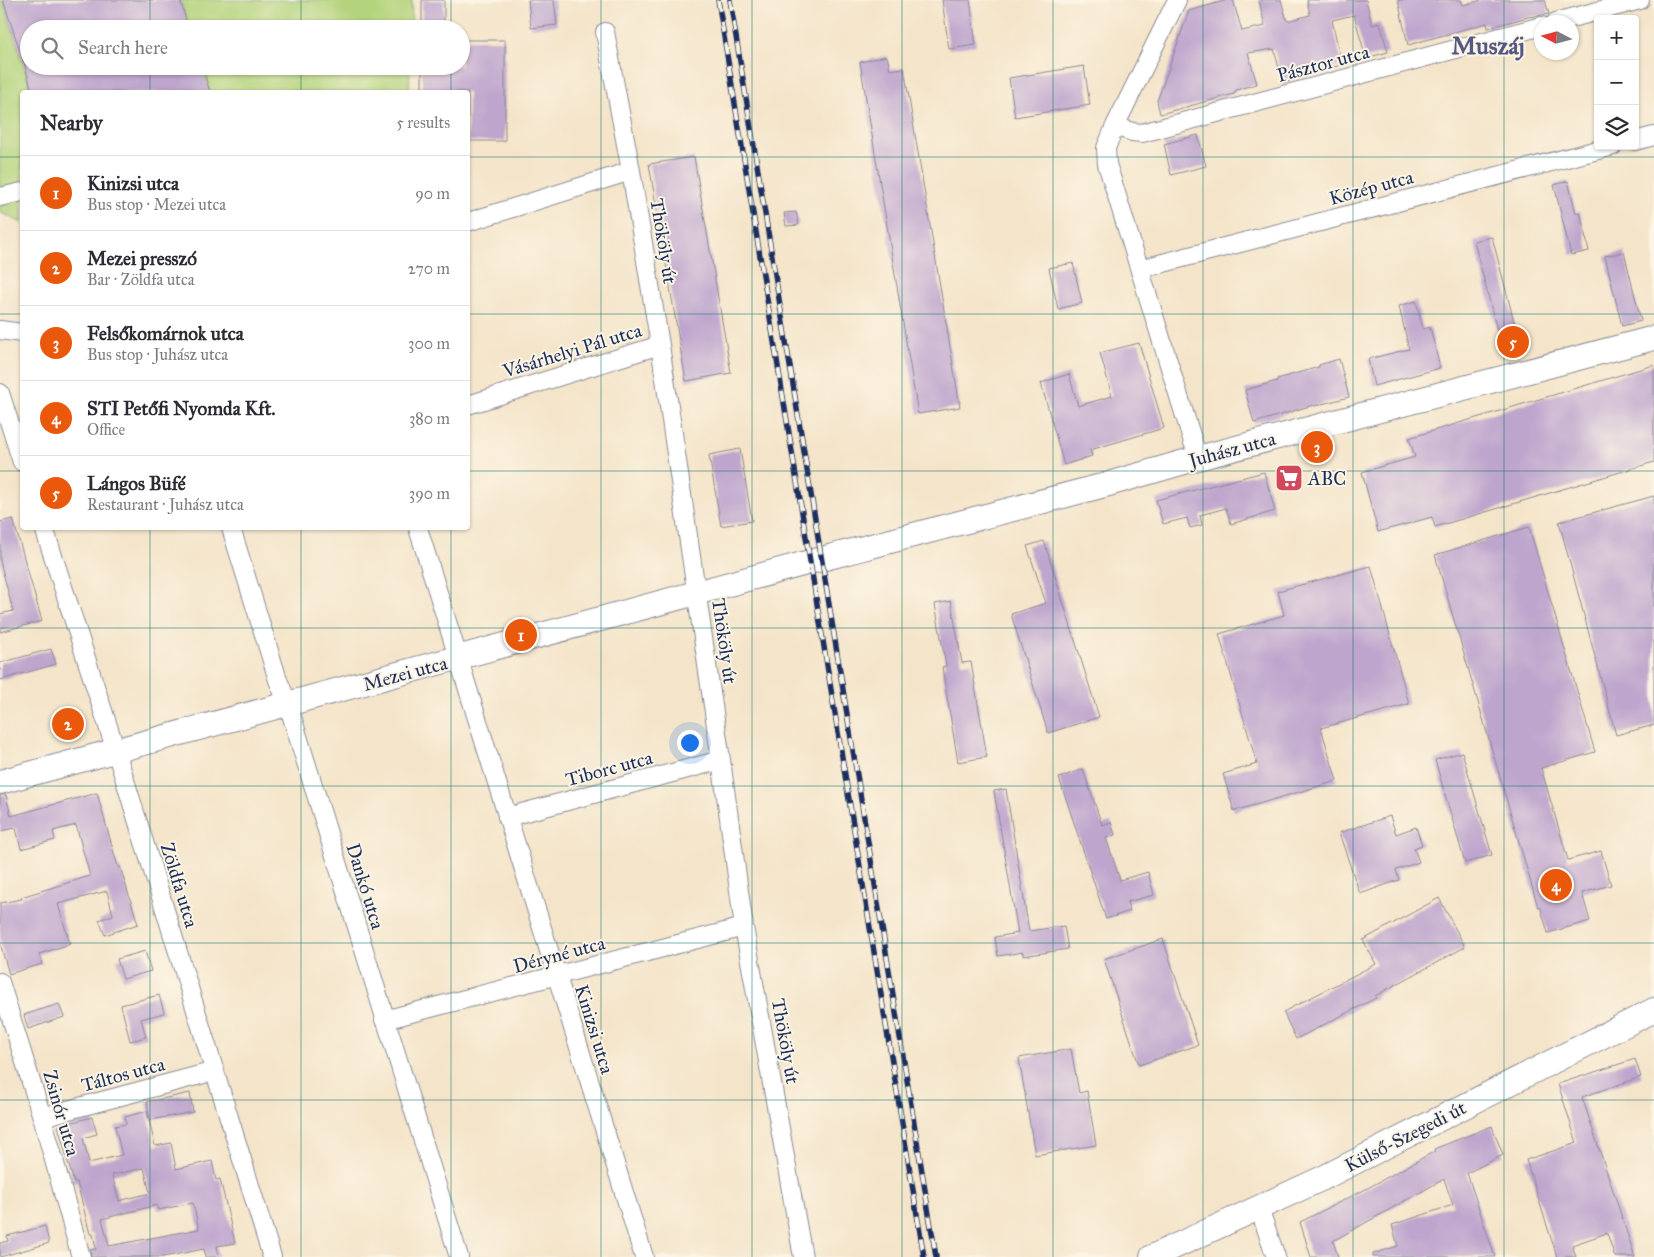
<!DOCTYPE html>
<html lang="en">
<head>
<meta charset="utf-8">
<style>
  :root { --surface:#fff; --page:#f7f7f7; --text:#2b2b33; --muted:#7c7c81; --line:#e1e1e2; --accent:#ea580c }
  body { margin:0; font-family:"IM FELL Great Primer",serif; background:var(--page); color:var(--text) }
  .controls { position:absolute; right:15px; top:15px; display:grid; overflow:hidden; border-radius:5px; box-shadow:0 1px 4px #0004 }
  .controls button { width:45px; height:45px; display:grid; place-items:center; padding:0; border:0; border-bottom:1px solid var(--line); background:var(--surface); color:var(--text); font:25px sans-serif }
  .compass { position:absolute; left:1534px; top:15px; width:45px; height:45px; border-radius:50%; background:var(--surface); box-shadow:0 1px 4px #0004; rotate:276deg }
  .you { position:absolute; left:689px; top:742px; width:18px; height:18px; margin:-12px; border:4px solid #fff; border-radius:50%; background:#1a73e8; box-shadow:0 0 0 8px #1a73e833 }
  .badge { display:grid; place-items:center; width:32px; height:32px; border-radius:50%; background:var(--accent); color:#fff; font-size:16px; font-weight:700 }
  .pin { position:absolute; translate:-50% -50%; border:2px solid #fff; box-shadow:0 1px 5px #0006 }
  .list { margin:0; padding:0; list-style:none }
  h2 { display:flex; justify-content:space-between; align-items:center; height:65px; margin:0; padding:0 20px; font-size:21px }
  h2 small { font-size:16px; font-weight:400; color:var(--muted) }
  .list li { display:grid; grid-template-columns:32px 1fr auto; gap:15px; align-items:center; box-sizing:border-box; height:75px; padding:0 20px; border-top:1px solid var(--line) }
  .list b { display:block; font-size:19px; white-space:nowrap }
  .list p { margin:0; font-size:16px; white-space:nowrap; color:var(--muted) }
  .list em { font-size:16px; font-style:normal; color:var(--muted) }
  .icon { flex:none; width:28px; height:28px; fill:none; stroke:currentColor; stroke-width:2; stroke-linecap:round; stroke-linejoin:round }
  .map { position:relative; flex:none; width:1654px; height:1257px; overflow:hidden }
  .search { position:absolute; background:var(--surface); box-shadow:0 1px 4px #0004; left:20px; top:20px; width:450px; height:55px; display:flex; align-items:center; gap:12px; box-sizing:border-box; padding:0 18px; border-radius:28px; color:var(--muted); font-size:19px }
  .panel { position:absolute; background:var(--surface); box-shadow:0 1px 4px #0004; left:20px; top:90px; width:450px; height:440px; border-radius:5px }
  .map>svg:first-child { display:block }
  .green { fill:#b3d37b; stroke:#67816c }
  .building { fill:#bea5cd; fill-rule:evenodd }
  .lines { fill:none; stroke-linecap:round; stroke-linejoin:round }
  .street-casing { stroke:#888a94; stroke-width:20 }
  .secondary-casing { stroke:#888a94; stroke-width:26 }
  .street { stroke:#fff; stroke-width:18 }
  .secondary { stroke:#fff; stroke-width:24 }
  .rail-casing { stroke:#1b2f5e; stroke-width:5.5 }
  .rail { stroke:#fcf5e5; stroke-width:4; stroke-dasharray:11; stroke-linecap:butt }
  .grid { fill:none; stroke:#0f766e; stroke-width:1; stroke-opacity:0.55 }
  .labels { text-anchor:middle; stroke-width:4; stroke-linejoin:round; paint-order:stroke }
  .street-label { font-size:19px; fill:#1b2f5e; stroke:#fcf5e5 }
  .poi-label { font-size:19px; fill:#1b2f5e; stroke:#fcf5e5; text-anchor:start }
  .district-label { font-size:24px; font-weight:bold; fill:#545885; stroke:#fcf5e5 }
</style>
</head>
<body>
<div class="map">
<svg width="1654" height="1257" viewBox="0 0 1654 1257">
  <rect width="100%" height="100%" fill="#fcf5e5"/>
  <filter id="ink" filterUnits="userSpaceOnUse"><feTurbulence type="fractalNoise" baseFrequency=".02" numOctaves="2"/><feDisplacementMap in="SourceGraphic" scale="10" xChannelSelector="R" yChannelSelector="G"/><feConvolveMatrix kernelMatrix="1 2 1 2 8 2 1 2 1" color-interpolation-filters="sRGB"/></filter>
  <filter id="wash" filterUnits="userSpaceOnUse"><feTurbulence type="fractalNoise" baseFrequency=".0096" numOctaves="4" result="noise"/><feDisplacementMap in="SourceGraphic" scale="20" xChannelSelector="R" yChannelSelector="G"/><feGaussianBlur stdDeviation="1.12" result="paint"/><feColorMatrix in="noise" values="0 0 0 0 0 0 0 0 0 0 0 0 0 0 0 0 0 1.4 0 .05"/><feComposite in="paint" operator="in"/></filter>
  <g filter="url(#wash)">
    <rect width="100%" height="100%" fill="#f4e4c9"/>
    <path class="green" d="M0,0H3L32,92H22V223L0,212Z
      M180,0H412L411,29H189Z
      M202,66H410L409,92H210Z"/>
    <g id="blocks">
      <path class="building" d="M3,0H180L189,29H29V66H202L210,92H32L25,66Z
        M422,0H444V29H422Z
        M528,0H554L557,25L531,28Z
        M942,0H970L976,45L949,49Z
        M1228,0H1233L1242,31L1265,26L1259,0H1281L1287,21L1310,15L1307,0H1366L1372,25L1380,23L1388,52L1366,58L1354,15L1332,20L1342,65L1310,72V75L1283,83L1274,49L1248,53L1257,84L1236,90L1234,94L1160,114L1157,101L1189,11Z
        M1398,0H1461L1463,5L1482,0H1545L1549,14L1528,17L1488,28L1487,23L1408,45Z
        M461,40H505V141H468V92H422V66H461Z
        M887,56L890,70L904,68L960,407L918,414L860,62Z
        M1084,66L1090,105L1015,117L1009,78Z
        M1198,135L1206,166L1171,175L1164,144Z
        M694,157L731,373L686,381L649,164Z
        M1568,181L1576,213L1580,212L1589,251L1571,255L1554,185Z
        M796,212L799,225L786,226L784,213Z
        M1492,237L1521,348L1503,353L1474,241Z
        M1624,252L1641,321L1622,326L1605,256Z
        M1073,263L1082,303L1058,309L1049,268Z
        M1416,301L1423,329L1430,327L1440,368L1374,386L1368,359L1409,349L1399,306Z
        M1139,343L1164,428L1090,450L1092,456L1064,465L1041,383L1069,374L1078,406L1112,396L1100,353Z
        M1339,359L1349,397L1314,406L1313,405L1254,423L1245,390L1277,381V379L1319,367V365Z
        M1654,365V462L1435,527L1432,517L1378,532L1362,472L1415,457L1409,438Z
        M740,449L752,521L721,526L709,455Z
        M1264,472L1275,511L1231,524L1226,508L1200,515L1202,525L1190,528L1187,518L1163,524L1156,500Z
        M1654,496V725L1616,735L1559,522Z
        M13,519L42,621L0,632V614L13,611L0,561V522Z
        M1529,527L1595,752L1541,768L1568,860L1601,851L1611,885L1582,893L1590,921L1548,933L1540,906L1538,907L1435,555Z
        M1044,541L1099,717L1048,733L1011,614L1046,603L1027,546Z
        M1371,566L1409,704L1321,728L1337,781L1234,811L1223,774L1257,764L1219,634L1284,615L1278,591Z
        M951,601L962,663L971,662L987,757L958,762L942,667L946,666L935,604Z
        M51,649L56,664L0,680V663Z
        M1462,752L1492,855L1465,863L1435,760Z
        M1083,769L1102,825L1111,822L1115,835L1106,838L1120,880L1148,872L1154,895L1127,902L1130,911L1106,919L1059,778Z
        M1006,789L1029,931L1064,926L1068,949L1023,956V952L998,956L995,937L1018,933L994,791Z
        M97,793L118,867H120L138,924L105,935L99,920L113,915L107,891L58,904L70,944L39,954L42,964L9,974L0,943V903L22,899L21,897L90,876L76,825L53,831L55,840L21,849L16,828L0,831V795H6L11,816Z
        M1390,816L1396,834L1416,827L1422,845L1414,848L1419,862L1396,870L1399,880L1360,894L1339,833Z
        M1439,898L1465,947L1375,996L1376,998L1296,1039L1283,1012L1376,964L1363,940Z
        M1163,939L1198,1045L1139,1065L1104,959Z
        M145,951L151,971L123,979L117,959Z
        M159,995L164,1013L141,1019L146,1037L130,1041L121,1005Z
        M59,1004L64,1017L28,1029L24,1015Z
        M1071,1049L1079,1093L1087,1091L1096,1145L1035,1155L1019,1058Z
        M1635,1059L1641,1077L1582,1097L1635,1257H1615L1607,1233L1572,1245L1576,1257H1557L1526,1160L1577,1143L1558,1084Z
        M190,1093L193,1112L150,1120L147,1102Z
        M147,1111L155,1146L171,1143L176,1169L212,1161L216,1180L220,1179L235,1243L217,1246L219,1257H205L204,1249L163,1257H91L90,1250L96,1249L93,1234H90L77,1182L74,1183L58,1126L92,1117L97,1134L83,1138L89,1163L122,1155L115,1126L126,1124L125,1117ZM144,1168L150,1193L119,1201L112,1175ZM193,1203L199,1229L109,1246L102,1219L157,1205L158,1210Z
        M1492,1126L1503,1155L1467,1173L1495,1257H1373V1254L1398,1246L1392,1225L1453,1205L1444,1179L1333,1241L1338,1257H1311L1300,1222L1364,1190L1435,1151L1434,1149Z
        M45,1226L49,1243L0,1257V1243L8,1241L7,1236Z"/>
    </g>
  </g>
  <g filter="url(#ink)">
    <use href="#blocks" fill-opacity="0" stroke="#888a94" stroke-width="1"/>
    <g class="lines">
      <defs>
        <path id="street" d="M1177,0L1115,126L1106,148L1107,164L1198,458
          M1556,22L1640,0
          M605,32L631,171L660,345L721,760L744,927L803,1257
          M1115,126L1132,132L1142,133L1542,26
          M1635,141L1654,136
          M0,197L22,192
          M468,222L631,171
          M1140,269L1613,146
          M0,330L22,333
          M0,393L22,462
          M468,405L660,345
          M44,528L116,751L272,1257
          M231,528L278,680L288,704L459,1257
          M418,528L644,1257
          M507,817L721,760
          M0,982L42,1117L81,1257
          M384,1020L744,927
          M42,1117L215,1071
          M1259,1208L1276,1257"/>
        <path id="secondary" d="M0,782L810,562L1105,485L1198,458L1654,338
          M1152,1257L1323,1178L1654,1010"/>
      </defs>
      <use href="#street" class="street-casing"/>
      <use href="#secondary" class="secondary-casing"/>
      <use href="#street" class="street"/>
      <use href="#secondary" class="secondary"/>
      <defs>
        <path id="rail" d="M718,0L924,1257
          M730,0L936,1257"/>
      </defs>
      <use href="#rail" class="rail-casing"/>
      <use href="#rail" class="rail"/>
    </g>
  </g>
  <path class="grid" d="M150,0V29M301,0V29M451,0V29M601,0V1257M752,0V1257M902,0V1257M1053,0V1257M1203,0V1257M1353,0V1257M1504,0V1257M150,66V92M301,66V92M451,66V92M0,157H22M468,157H1654M0,314H22M468,314H1654M0,471H22M468,471H1654M150,528V1257M301,528V1257M451,528V1257M0,628H1654M0,786H1654M0,943H1654M0,1100H1654"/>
  <defs>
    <symbol id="supermarket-square" viewBox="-11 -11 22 22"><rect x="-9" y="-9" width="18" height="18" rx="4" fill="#d1495b" stroke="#fcf5e5"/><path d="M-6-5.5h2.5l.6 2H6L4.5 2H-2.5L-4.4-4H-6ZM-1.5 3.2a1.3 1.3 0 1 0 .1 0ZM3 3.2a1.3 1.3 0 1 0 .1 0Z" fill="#fff"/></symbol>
  </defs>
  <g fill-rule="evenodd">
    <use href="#supermarket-square" x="1273" y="462" width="32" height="32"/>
  </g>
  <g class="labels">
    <g class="street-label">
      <text transform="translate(1323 63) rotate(-15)" y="7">Pásztor utca</text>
      <text transform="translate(1371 187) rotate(-15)" y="7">Közép utca</text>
      <text transform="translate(664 241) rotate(81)" y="7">Thököly út</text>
      <text transform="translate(572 350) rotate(-17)" y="7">Vásárhelyi Pál utca</text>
      <text transform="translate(1232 449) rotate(-15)" y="7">Juhász utca</text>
      <text transform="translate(725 641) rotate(82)" y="7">Thököly út</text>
      <text transform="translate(405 673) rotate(-15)" y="7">Mezei utca</text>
      <text transform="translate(609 768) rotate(-15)" y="7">Tiborc utca</text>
      <text transform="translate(180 885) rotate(73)" y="7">Zöldfa utca</text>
      <text transform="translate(366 886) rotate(73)" y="7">Dankó utca</text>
      <text transform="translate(559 954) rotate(-15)" y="7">Déryné utca</text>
      <text transform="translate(595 1029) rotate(73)" y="7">Kinizsi utca</text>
      <text transform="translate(786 1041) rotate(80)" y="7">Thököly út</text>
      <text transform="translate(123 1074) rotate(-15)" y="7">Táltos utca</text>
      <text transform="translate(62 1113) rotate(74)" y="7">Zsinór utca</text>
      <text transform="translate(1405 1136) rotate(-27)" y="7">Külső-Szegedi út</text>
    </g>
    <g class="poi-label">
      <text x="1308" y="485">ABC</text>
    </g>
    <g class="district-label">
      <text x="1488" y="54">Muszáj</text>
    </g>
  </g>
</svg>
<div class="controls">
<button>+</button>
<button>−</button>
<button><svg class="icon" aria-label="layers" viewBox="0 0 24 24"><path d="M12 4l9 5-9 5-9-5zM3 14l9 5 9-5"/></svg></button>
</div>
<svg class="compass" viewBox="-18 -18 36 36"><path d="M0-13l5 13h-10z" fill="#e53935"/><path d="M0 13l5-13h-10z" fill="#7c7c81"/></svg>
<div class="you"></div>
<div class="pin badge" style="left:521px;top:635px">1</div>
<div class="pin badge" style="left:68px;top:724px">2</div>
<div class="pin badge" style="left:1317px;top:447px">3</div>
<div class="pin badge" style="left:1556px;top:885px">4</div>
<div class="pin badge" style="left:1513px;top:342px">5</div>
<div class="search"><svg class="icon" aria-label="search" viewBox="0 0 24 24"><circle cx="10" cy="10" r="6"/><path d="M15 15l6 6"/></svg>Search here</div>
<section class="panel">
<h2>Nearby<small>5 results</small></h2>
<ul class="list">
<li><span class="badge">1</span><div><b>Kinizsi utca</b><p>Bus stop · Mezei utca</p></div><em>90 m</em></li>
<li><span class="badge">2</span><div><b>Mezei presszó</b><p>Bar · Zöldfa utca</p></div><em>270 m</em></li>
<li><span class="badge">3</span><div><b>Felsőkomárnok utca</b><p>Bus stop · Juhász utca</p></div><em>300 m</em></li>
<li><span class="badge">4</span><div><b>STI Petőfi Nyomda Kft.</b><p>Office</p></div><em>380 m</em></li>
<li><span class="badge">5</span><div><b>Lángos Büfé</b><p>Restaurant · Juhász utca</p></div><em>390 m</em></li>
</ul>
</section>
</div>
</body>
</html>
